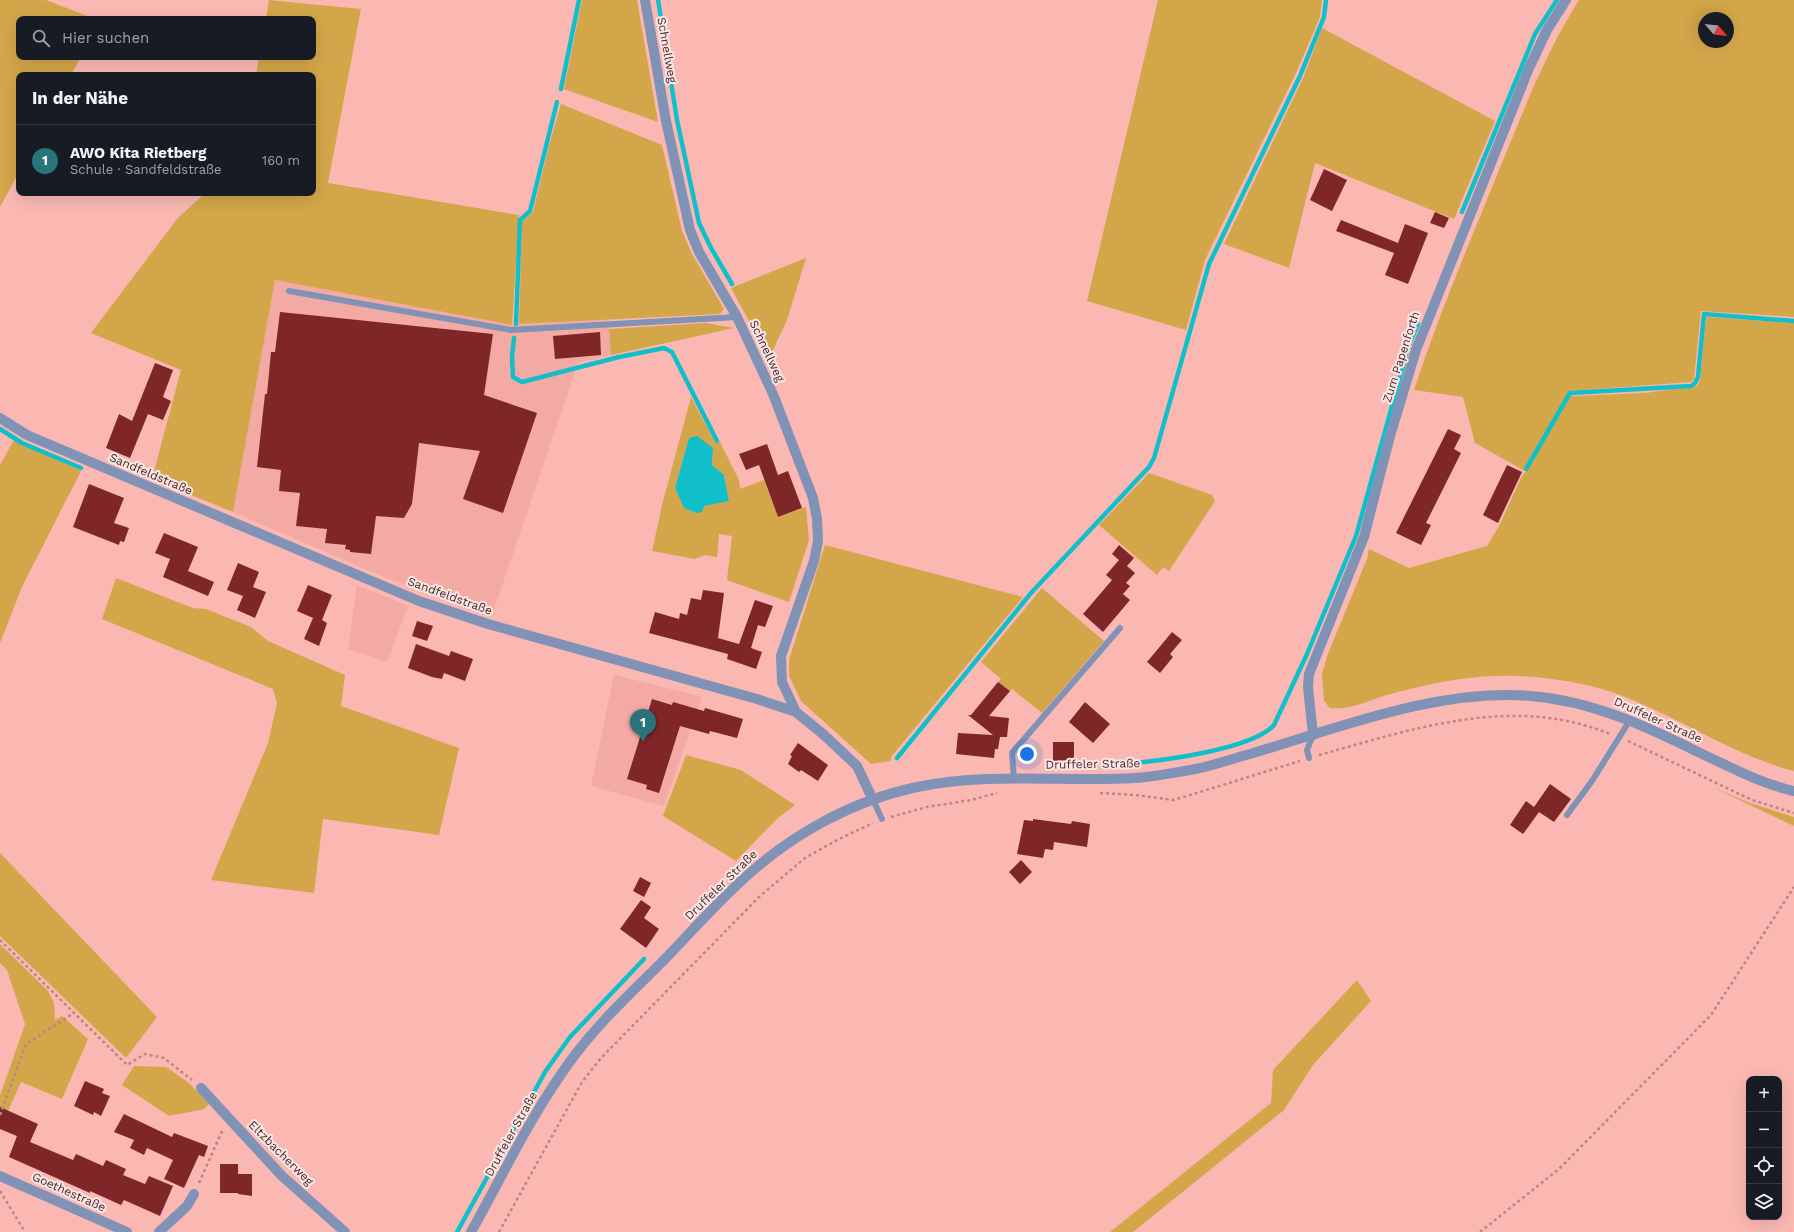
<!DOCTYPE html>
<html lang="de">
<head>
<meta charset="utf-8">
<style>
  :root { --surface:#171b24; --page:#20242c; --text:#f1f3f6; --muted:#9ea1a6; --line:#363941; --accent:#297379 }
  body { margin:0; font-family:"Work Sans",sans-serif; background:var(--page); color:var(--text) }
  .controls { position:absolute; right:12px; bottom:12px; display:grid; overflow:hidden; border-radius:8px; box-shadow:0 4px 16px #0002 }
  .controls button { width:36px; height:36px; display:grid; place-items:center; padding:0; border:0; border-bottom:1px solid var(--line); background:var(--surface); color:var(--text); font:20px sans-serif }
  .compass { position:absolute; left:1698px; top:12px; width:36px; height:36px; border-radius:50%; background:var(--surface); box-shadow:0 4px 16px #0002; rotate:118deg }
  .you { position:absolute; left:1027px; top:754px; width:14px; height:14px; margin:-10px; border:3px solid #fff; border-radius:50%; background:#1a73e8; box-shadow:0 0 0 6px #1a73e833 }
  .badge { display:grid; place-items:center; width:26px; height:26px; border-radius:50%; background:var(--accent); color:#fff; font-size:13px; font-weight:700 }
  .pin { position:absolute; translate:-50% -33px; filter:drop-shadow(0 1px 2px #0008) }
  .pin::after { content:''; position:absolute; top:21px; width:14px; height:12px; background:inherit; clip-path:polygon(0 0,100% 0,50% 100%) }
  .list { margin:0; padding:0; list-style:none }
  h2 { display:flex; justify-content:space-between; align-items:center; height:52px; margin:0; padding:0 16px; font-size:17px }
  h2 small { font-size:13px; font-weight:400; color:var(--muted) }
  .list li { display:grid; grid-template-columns:26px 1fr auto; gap:12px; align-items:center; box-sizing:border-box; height:72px; padding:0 16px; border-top:1px solid var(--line) }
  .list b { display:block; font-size:15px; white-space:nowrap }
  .list p { margin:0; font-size:13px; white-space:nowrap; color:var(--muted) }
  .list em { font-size:13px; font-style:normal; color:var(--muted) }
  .icon { flex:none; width:22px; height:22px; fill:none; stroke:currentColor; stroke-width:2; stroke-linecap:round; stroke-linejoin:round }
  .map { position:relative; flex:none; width:1794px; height:1232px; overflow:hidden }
  .search { position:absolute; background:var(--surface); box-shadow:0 4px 16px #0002; left:16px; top:16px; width:300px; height:44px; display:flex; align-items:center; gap:10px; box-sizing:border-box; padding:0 14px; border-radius:8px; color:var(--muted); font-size:15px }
  .panel { position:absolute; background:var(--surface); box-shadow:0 4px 16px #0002; left:16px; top:72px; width:300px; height:124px; border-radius:8px }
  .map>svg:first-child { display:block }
  .built { fill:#f3a9a4 }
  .green { fill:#d3a649; fill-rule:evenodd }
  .water { fill:#11bfcb }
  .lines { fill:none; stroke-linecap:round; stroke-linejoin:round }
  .stream { stroke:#11bfcb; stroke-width:4.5 }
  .building { fill:#7f2629 }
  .path { stroke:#bb8683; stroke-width:2.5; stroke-dasharray:3 3; stroke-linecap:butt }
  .service { stroke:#8092b5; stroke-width:6 }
  .minor { stroke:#8092b5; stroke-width:10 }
  .tertiary { stroke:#8092b5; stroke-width:10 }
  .labels { text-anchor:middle; stroke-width:4; stroke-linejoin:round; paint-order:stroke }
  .street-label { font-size:12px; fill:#462c2a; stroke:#fce6e5 }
</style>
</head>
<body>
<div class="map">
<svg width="1794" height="1232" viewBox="0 0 1794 1232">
  <rect width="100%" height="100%" fill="#fbb8b3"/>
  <path class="built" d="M275,280L512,325L609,319L611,355L578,363L492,615L384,577L233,512Z
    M357,585L408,606L387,662L348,649Z
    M614,675L702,697L664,806L591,786Z"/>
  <path class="green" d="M0,0H46L95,19H19V57H81L71,75H19V172L0,207Z
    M269,0L361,9L328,183L519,215L512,325L275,280L233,512L152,479L181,370L91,333L177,219L205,193H313V75H256L259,57H313V19H266Z
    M582,0H637L658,122L564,89Z
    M1158,0H1322L1320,17L1296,73L1205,260L1186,330L1087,301Z
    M1579,0H1794V317L1701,311L1694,379L1691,382L1569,391L1523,470L1475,443L1463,397L1414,390C1438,317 1468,246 1497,175C1522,115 1544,55 1579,0ZM1704,18H1728V42H1704Z
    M1322,28L1495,121L1454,219L1315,163L1289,268L1224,244L1304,76Z
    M561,104L662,145L682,231L692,254L724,309L720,314L519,324L522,221L533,212L549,146Z
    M806,258L787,320L767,363L749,321L731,288Z
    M1706,317L1794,323V771C1735,756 1682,719 1625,697C1593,684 1554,678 1519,676C1476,674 1435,682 1394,693C1374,698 1350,711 1330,708L1324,701L1322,674L1327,656L1367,559L1369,549L1409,568L1487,546L1500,524L1523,474L1526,472L1571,394L1572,396L1645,393L1697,386L1700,381Z
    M705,323L734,328L611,355L609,329Z
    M691,397L716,444L720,442L739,480L740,489L764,480L778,517L806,507L809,540L789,602L727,580L732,536L719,534L717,557L705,555L695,559L652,551L663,501ZM689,438L713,448L712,465L724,475L729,501L684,508L675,488Z
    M14,440L81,471L22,587L0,643V465Z
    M1149,473L1212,495L1215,501L1169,571L1163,567L1157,575L1099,525Z
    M825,545L1023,597L891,757V761L871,764L801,701L789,676V660Z
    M116,578L193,608L206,609L251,627L268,641L345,675L341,706L459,748L439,835L323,819L314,893L211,880L268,743L277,703L273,689L102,619Z
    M1042,588L1104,641L1042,713L1012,689L1010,691L998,682L1001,679L981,662Z
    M686,755L741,770L795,805L778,818L736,861L663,816Z
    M1714,788L1750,803L1794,817V826Z
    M0,853L157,1017L126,1058L0,936Z
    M0,944L48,991L54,1003L55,1020L62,1016L88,1039L62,1099L21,1082L0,1129V1096L25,1024L7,970L0,963Z
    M1357,980L1371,1001L1313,1065L1284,1110L1133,1232H1110L1271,1103L1273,1070Z
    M134,1066L166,1067L189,1083L209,1104L204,1109L169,1116L122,1085Z"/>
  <path class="water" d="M697,436L713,448L712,465L724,475L729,501L704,506L702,512L697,513L684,508L675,488L689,438Z"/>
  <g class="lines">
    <path class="stream" d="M658,0L677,120L699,223L711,248L732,284
      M561,89L579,0
      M1462,212L1535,34L1557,0
      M516,324L520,220L530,211L557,102
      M514,338L512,357L513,377L522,382L619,357L664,348L672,352L717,441
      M0,429L22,443L81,468
      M1526,469L1570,393L1691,386L1695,383L1698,377L1704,314L1794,321
      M897,758L1031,593L1149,467L1154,458L1209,264L1300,76L1324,17L1326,0
      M1124,764C1159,761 1252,750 1274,725L1307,654L1356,536L1397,388L1408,348L1418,324
      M457,1232L545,1072L570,1037L644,959"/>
  </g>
  <path class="building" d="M1324,169L1347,180L1332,211L1310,200Z
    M1435,212L1449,218L1444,228L1430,223Z
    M1341,220L1398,243L1405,224L1428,233L1408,284L1385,275L1394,253L1336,231Z
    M280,312L493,334L484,395L537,413L503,513L463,499L480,451L419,443L412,504L404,518L376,516L371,554L350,552V550L345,549L346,545L325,543L327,529L296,526L300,493L279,491L281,470L257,467L265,394H267L271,352H275Z
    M600,332L601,355L555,359L553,336Z
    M155,363L173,370L163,397L171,401L163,420L148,414L130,458L106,448L119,414L132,421Z
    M1448,429L1461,435L1454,449L1461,453L1426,523L1431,525L1421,545L1396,533Z
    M767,444L778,475L788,471L802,508L778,517L759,465L746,470L739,454Z
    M1507,465L1522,472L1498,523L1483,515Z
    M89,484L124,498L114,523L129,528L124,542L120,541L119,545L73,527Z
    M164,533L198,547L188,571L214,582L208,596L163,577L170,559L155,553Z
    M1119,545L1134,558L1127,566L1135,573L1126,583L1130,586L1123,594L1130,600L1103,632L1083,614L1112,580L1106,575L1119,560L1112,554Z
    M238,563L259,572L253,587L266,592L255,618L237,610L243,596L227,590Z
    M308,585L332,595L322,620L327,623L319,646L304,639L313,618L297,611Z
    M703,590L724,593L718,638L739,644L755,600L773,606L765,627L758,625L751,648L762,652L756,669L727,659L728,654L649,633L655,612L679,619L680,613L687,615L691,598L701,600Z
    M417,621L433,626L427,641L412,636Z
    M1172,632L1182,640L1170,654L1173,657L1160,673L1147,662Z
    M416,644L449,656L451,651L473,659L465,681L444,673L442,679L432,677L408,668Z
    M998,682L1010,691L989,716L1009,718L1007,737H1000L998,749H995L994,758L956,754L958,733L993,735L968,715H971Z
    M652,699L672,705L673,702L704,711L705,708L743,719L737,738L710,731L709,734L680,726L659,793L646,789L647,785L627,779Z
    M1085,702L1110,724L1093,743L1069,722Z
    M1053,742H1074V760L1053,761Z
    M798,743L828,765L818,781L801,770L799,772L788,764L792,756L790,755Z
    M1550,784L1571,799L1554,822L1539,812L1523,834L1510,825L1526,801L1534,807Z
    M1033,819L1071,824L1072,821L1090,824L1087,847L1054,842L1053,850L1045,849L1043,858L1017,854L1024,820L1033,821Z
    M1021,860L1032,872L1020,884L1009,872Z
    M640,877L651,883L644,897L633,891Z
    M641,900L651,907L644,918L659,929L646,948L620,929Z
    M85,1081L104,1089L102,1093L110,1096L101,1116L94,1112L93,1115L74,1106Z
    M0,1107L38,1124L30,1142L73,1160L76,1154L103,1166L106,1160L126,1169L123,1175L145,1184L149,1176L173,1186L160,1216L124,1200L121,1205L90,1191V1193L9,1157L17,1136L0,1129Z
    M124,1114L172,1137L174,1133L208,1146L204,1157L199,1155L184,1188L164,1179L173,1160L147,1148L144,1155L130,1148L134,1140L114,1132Z
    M220,1164H238V1174H252V1196L238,1194V1193H220Z"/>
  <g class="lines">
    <path class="path" d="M1628,741L1752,800L1794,813
      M1319,755C1414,729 1512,694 1610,734
      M1100,793L1135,795L1174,800L1300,761
      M891,817L927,807L971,800L997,793
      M0,940L127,1065L145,1054L164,1058L192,1080
      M0,1115L26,1044L74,1013
      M199,1183L223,1129
      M0,1191L25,1232
      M499,1232L582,1082L601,1058L760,896L805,858L837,840L873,823
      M1480,1232L1559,1169L1711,1015L1794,887"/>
    <path class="service" d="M289,291L511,330L737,317
      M1309,758L1307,750L1313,735
      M1014,778L1012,753L1120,628
      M873,800L882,819
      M1567,815L1592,781L1630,720"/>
    <path class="minor" d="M645,0L666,121L690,230L699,252L737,317L773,394L813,498L817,519L818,541L814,561L781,656L782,682L796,712
      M0,418L27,435L419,601L488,624L757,699L796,712L823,734L857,766L873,800
      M1313,735L1308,687L1309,674L1364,537L1390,436L1416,350L1529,68L1547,30L1566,0
      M201,1088L282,1176L345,1232
      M0,1176L127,1232
      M159,1232L187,1206L194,1194"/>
    <path class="tertiary" d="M471,1232C503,1175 531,1115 569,1063C596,1025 631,993 664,960C689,934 714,906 740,882C790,835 851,801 917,787C990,772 1063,782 1135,778C1153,777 1172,773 1190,770C1210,767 1230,759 1250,754C1338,728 1439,688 1531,696C1592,701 1646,726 1700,753C1730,767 1762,784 1794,791"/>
  </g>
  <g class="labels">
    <g class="street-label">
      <text transform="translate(667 50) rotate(80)" y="4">Schnellweg</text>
      <text transform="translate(767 351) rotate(65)" y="4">Schnellweg</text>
      <text transform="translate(1401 357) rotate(-72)" y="4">Zum Papenforth</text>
      <text transform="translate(151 474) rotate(23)" y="4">Sandfeldstraße</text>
      <text transform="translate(450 596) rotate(20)" y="4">Sandfeldstraße</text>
      <text transform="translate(1658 720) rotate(24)" y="4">Druffeler Straße</text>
      <text transform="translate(1093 764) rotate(-1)" y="4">Druffeler Straße</text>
      <text transform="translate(721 885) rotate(-44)" y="4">Druffeler Straße</text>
      <text transform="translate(511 1134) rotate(-61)" y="4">Druffeler Straße</text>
      <text transform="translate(281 1153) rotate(45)" y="4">Eltzbacherweg</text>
      <text transform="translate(69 1192) rotate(24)" y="4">Goethestraße</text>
    </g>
  </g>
</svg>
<div class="controls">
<button>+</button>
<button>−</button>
<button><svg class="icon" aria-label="locate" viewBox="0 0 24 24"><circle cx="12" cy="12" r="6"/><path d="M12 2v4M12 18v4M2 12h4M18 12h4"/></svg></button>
<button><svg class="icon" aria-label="layers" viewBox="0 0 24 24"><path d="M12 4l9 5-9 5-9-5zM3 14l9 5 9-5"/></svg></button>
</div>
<svg class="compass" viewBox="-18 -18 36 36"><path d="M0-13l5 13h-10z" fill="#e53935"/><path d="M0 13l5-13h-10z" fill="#9ea1a6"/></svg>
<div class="you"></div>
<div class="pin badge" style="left:643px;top:742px">1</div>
<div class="search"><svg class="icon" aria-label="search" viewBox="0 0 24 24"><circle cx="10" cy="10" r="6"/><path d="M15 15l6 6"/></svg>Hier suchen</div>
<section class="panel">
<h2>In der Nähe<small></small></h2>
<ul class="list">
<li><span class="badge">1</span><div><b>AWO Kita Rietberg</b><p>Schule · Sandfeldstraße</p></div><em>160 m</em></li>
</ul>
</section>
</div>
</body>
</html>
